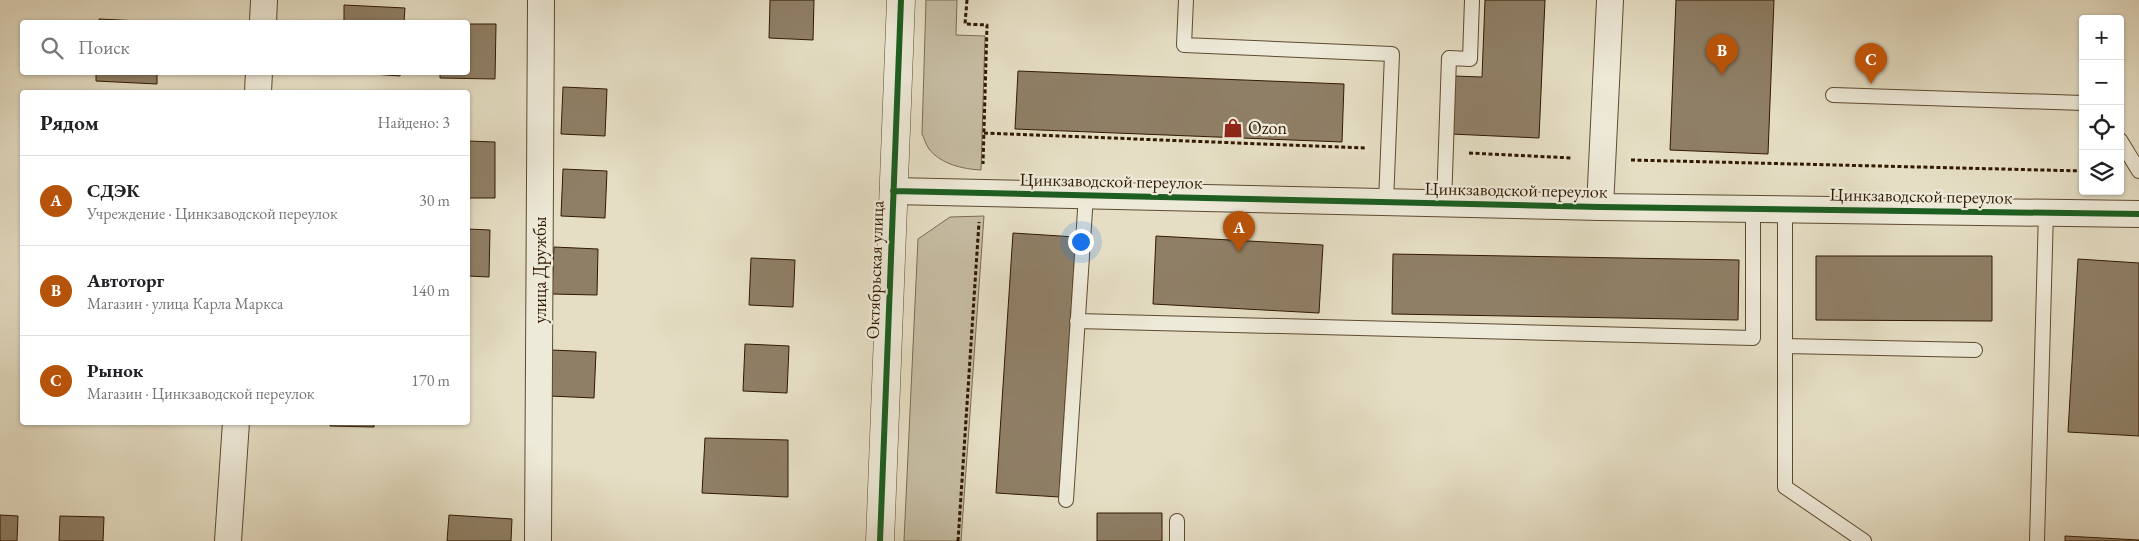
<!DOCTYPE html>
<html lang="ru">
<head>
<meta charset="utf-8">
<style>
  :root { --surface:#fff; --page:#f2f2f2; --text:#202124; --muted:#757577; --line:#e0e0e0; --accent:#b45309 }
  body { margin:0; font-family:"EB Garamond",serif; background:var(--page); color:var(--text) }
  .controls { position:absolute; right:15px; top:15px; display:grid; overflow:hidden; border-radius:5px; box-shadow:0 1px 4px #0004 }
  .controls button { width:45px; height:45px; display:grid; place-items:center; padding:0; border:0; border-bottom:1px solid var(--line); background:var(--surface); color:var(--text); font:25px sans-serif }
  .you { position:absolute; left:1080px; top:241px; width:18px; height:18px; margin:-12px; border:4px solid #fff; border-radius:50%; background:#1a73e8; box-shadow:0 0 0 8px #1a73e833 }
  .badge { display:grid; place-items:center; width:32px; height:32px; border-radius:50%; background:var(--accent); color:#fff; font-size:16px; font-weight:700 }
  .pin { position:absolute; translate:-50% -41px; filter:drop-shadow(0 1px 2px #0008) }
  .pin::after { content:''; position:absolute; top:26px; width:18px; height:15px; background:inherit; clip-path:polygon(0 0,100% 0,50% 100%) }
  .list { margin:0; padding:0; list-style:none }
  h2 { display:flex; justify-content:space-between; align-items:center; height:65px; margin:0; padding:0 20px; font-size:21px }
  h2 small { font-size:16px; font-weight:400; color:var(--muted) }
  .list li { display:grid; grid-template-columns:32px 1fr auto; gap:15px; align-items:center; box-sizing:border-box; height:90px; padding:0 20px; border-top:1px solid var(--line) }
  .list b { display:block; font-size:19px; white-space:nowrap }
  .list p { margin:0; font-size:16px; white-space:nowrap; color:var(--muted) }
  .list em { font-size:16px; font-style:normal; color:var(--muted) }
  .icon { flex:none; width:28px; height:28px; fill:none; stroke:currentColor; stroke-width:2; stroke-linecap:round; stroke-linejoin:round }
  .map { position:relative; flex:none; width:2139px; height:541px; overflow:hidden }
  .search { position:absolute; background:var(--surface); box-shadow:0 1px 4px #0004; left:20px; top:20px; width:450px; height:55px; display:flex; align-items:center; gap:12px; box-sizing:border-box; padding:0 18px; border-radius:5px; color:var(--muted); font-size:19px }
  .panel { position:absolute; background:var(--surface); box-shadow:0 1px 4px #0004; left:20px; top:90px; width:450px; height:335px; border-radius:5px }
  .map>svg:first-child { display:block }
  .green { fill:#c6bda3; stroke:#7c6b52 }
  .building { fill:#8f7f66; stroke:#311900 }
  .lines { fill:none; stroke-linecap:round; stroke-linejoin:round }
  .service-casing { stroke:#5e4a31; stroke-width:16 }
  .minor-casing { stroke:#5e4a31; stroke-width:28 }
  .tertiary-casing { stroke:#5e4a31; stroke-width:29 }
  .path { stroke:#311900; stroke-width:3; stroke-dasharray:4 2.5; stroke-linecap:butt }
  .service { stroke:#eeead9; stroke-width:14 }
  .minor { stroke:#eeead9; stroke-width:26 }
  .tertiary { stroke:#eeead9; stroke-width:28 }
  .cycleway-casing { stroke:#eeead9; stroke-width:9 }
  .cycleway { stroke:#1b5e20; stroke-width:6 }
  .labels { text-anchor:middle; stroke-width:4.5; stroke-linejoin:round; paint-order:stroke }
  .poi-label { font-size:18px; fill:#311900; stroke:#eeead9; text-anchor:start }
  .street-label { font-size:18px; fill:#311900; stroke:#eeead9 }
</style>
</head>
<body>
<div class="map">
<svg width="2139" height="541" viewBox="0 0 2139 541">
  <rect width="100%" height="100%" fill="#e5dec4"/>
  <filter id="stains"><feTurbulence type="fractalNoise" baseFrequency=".004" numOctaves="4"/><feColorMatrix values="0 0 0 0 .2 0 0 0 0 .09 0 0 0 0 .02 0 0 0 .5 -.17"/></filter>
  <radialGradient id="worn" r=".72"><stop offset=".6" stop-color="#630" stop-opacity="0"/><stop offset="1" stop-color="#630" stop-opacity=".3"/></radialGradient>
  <path class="green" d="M926,0H957L956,35L985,36L981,170C962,169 941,164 929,149C926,145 924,138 922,134Z
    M984,216L961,541H904L918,239L950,217Z"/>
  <path class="building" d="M770,0H814L813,40L769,38Z
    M1485,0H1545L1539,138L1451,134L1454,76L1482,77Z
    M1676,0H1774L1768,154L1670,150Z
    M344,5L405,8L404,22H344Z
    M99,19L160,22H99Z
    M468,24H496L495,79L440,78V72H468Z
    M1018,71L1344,84L1342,142L1015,129Z
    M96,72H157V84L96,81Z
    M345,72H401L400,76Z
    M563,87L607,89L605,136L561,134Z
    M468,141L495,142V198H468Z
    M563,169L607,171L605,218L561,216Z
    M468,229L490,230L489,277L468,276Z
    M1013,233L1076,237L1059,497L996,493Z
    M1156,236L1323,245L1319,313L1153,304Z
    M554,247L598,249L597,295L552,294Z
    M1393,254L1739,260L1738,320L1392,314Z
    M1816,256H1992V321L1816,320Z
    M751,258L795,260L793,307L749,305Z
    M2078,259L2139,263V436L2068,432Z
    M745,344L789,346L787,393L743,391Z
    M552,350L596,352L594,398L550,396Z
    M330,422H374V427L330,426Z
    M705,438L788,440V497L702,493Z
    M1097,513H1162V541H1097Z
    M0,515L18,516L17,541H0Z
    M449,515L512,519L511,541H447Z
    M60,516L104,517L103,541H59Z
    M2065,536L2139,540V541H2065Z"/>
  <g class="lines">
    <defs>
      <path id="service" d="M1186,0L1184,45L1392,54L1386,202
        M1833,95L2083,103
        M2120,140L2139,171
        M1444,204L1449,58L1470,59L1472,0
        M1785,209V487L1864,541
        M1077,321L1753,338V209
        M1785,346L1975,350
        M1066,500L1086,195
        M1177,541V521
        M2037,541L2046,212"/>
      <path id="minor" d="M263,22L264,0
        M258,92L259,72
        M893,191L1600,207L2139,214
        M1600,207L1610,0
        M228,541L236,422
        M538,541L541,0"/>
      <path id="tertiary" d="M880,541L901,0"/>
    </defs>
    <use href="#service" class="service-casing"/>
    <use href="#minor" class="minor-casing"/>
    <use href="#tertiary" class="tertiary-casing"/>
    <path class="path" d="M967,0L965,24L987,25L983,164
      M984,133L1365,148
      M1469,153L1572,158
      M1631,160L2083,171
      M958,541L979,222"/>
    <use href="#service" class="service"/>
    <use href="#minor" class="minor"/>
    <use href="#tertiary" class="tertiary"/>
    <defs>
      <path id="cycleway" d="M893,191L1600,207L2139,214
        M880,541L901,0"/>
    </defs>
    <use href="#cycleway" class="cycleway-casing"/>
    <use href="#cycleway" class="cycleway"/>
  </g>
  <defs>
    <symbol id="shop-bare" viewBox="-9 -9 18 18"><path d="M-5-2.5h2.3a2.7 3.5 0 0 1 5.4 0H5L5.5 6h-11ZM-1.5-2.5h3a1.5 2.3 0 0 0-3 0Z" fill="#8f2418" stroke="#eeead9" stroke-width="2.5" paint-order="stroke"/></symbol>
  </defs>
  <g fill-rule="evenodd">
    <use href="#shop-bare" x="1219" y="114" width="28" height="28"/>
  </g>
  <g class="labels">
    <g class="poi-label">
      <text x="1248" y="134">Ozon</text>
    </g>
    <g class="street-label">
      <text transform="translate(1111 181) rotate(1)" y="6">Цинкзаводской переулок</text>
      <text transform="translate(1516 190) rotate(1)" y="6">Цинкзаводской переулок</text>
      <text transform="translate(1921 196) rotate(1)" y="6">Цинкзаводской переулок</text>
      <text transform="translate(540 270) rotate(-90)" y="6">улица Дружбы</text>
      <text transform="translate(875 270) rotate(-88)" y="6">Октябрьская улица</text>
    </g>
  </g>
  <rect width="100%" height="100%" filter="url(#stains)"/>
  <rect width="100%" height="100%" fill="url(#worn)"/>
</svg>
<div class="controls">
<button>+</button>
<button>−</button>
<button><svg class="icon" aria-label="locate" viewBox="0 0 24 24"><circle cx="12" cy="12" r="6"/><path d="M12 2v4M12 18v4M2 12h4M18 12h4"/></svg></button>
<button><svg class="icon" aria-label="layers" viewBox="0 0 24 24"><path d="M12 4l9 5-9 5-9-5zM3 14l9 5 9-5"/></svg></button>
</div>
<div class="you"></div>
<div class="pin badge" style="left:1239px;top:252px">A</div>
<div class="pin badge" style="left:1722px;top:75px">B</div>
<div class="pin badge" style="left:1871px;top:84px">C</div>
<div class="search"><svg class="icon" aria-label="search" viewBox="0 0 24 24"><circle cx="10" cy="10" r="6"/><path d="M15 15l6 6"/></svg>Поиск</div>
<section class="panel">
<h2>Рядом<small>Найдено: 3</small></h2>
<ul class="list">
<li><span class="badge">A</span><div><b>СДЭК</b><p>Учреждение · Цинкзаводской переулок</p></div><em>30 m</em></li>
<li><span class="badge">B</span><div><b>Автоторг</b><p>Магазин · улица Карла Маркса</p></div><em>140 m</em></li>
<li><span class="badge">C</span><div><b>Рынок</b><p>Магазин · Цинкзаводской переулок</p></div><em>170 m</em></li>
</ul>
</section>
</div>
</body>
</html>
